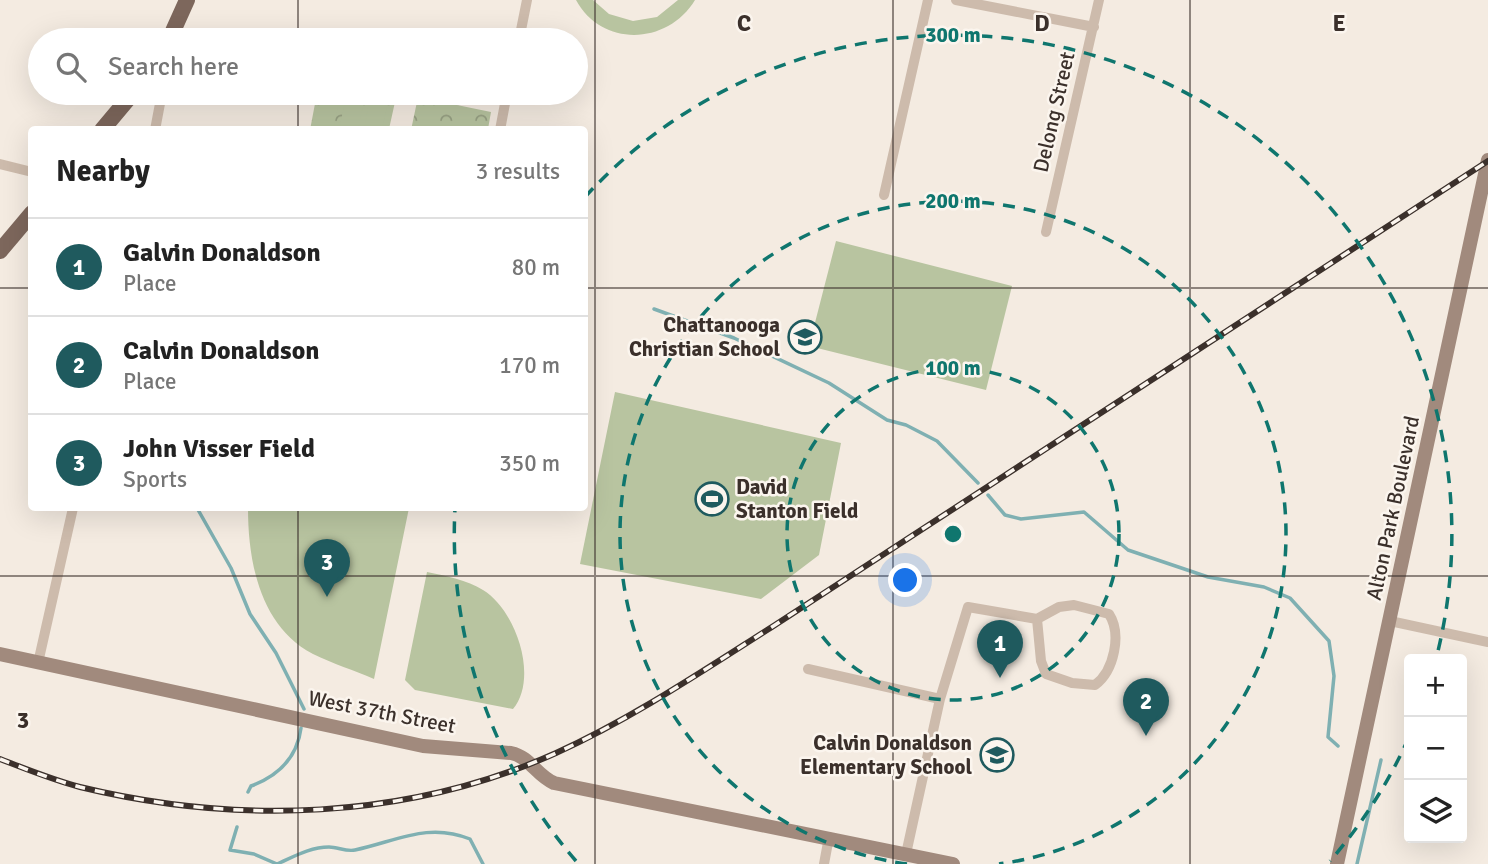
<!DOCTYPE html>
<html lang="en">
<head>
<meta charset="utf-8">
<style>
  :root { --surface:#fff; --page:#f6f6f6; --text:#222; --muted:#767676; --line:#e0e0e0; --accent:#1f5a5e }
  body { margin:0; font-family:Signika,sans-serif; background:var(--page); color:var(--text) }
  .controls { position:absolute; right:21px; bottom:21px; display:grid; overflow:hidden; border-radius:7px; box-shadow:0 7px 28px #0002 }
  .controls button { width:63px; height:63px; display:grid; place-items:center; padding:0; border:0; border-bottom:2px solid var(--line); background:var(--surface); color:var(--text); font:35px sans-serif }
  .you { position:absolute; left:906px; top:581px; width:24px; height:24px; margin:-18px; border:5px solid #fff; border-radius:50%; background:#1a73e8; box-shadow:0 0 0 10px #1a73e833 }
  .badge { display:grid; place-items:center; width:46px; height:46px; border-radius:50%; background:var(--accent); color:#fff; font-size:23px; font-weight:700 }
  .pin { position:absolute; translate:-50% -58px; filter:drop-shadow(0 2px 4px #0008) }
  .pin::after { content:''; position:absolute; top:37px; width:24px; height:21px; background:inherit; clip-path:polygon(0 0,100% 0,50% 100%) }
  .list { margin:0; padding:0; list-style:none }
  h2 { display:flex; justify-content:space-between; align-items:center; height:91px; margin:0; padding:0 28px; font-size:30px }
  h2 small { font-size:23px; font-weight:400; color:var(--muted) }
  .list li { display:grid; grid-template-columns:46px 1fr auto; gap:21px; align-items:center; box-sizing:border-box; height:98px; padding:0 28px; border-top:2px solid var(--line) }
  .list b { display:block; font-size:26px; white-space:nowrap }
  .list p { margin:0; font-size:23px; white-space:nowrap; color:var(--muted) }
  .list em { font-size:23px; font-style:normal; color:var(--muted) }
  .icon { flex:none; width:38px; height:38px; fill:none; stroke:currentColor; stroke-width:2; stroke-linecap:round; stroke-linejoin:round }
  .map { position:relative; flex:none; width:1488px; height:864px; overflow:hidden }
  .search { position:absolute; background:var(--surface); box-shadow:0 7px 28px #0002; left:28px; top:28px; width:560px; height:77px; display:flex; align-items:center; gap:18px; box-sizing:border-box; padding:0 24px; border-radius:38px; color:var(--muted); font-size:26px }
  .panel { position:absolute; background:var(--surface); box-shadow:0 7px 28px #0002; left:28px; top:126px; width:560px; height:385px; border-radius:7px }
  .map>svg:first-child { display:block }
  .park { fill:url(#park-crowns) }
  .pitch { fill:#b8c4a0 }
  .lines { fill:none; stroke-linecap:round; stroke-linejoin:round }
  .stream { stroke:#7fb0b2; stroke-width:3.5 }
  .street { stroke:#cdbbac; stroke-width:10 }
  .secondary { stroke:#a18a7d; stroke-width:14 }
  .primary { stroke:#7d675c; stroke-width:16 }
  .rail-casing { stroke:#3b302b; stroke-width:6 }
  .rail { stroke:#fbf5ee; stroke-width:3.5; stroke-dasharray:10; stroke-linecap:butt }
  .grid { fill:none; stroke:#3b302b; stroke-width:2; stroke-opacity:0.55 }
  .ring { fill:none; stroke:#0f766e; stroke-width:3.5; stroke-dasharray:12 9 }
  .labels { text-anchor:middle; stroke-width:5; stroke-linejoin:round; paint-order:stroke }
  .street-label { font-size:21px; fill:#3b302b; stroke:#fbf5ee }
  .poi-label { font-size:21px; font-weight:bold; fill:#3b302b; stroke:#fbf5ee; text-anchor:end }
  .grid-label { font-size:23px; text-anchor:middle; font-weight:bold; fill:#3b302b; stroke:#fbf5ee; stroke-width:5; stroke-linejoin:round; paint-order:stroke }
  .centre { fill:#0f766e; stroke:#fbf5ee; stroke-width:3.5 }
  .ring-label { font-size:21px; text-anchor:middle; font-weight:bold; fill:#0f766e; stroke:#fbf5ee; stroke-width:5; stroke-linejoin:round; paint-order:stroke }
</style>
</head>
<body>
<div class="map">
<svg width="1488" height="864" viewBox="0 0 1488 864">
  <defs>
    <pattern id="park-crowns" width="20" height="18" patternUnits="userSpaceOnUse" patternTransform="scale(1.75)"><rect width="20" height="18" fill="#b8c4a0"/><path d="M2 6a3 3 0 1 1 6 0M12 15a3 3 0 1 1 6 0" fill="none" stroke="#97a083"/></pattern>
  </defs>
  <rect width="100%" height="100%" fill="#f4ebe1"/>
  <path class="park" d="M317,93H397L389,129L310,130Z
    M418,97L491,112L488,129L411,130Z"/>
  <path class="pitch" d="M576,0H593L609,14L633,21L657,17L678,0H695C668,45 602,48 576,0Z
    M322,93H341L333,129L315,127Z
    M347,93L365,97L358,129H339Z
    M370,98L388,102L382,129H364Z
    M836,241L1012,286L986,390L809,346Z
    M615,392L841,443L819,555L761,599L580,564Z
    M248,508H409L374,679C354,670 333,664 313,654C260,626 248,562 248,508Z
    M427,572C446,576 467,580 483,590C516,610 539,678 513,709L415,690L405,680Z"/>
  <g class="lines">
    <path class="stream" d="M654,309L734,338L829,383L887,420L906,425L937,441L978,483
      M988,495L1005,515L1021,519L1084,512L1128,550L1208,577L1264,587L1290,598L1329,641L1334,676L1328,737L1338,746
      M197,508L231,568L250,614L276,653L304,709
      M248,792L251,786C278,776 297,759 301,728
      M237,827L230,850L254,854L277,864
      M277,864C293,857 310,847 329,847C338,847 346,852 355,850C397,841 428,822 470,839L483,864
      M1357,864L1381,760"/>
    <path class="street" d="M956,0L1094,27
      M519,40L527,0
      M155,130L162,93
      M500,130L507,93
      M0,164L32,172
      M884,195L928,0
      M1046,232L1099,0
      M1390,621L1488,642
      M38,663L73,508
      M808,669L940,699
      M906,854L940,699L968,607L1037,619L1059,607L1074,605L1109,614C1122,634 1114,671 1095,685L1072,683L1046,674L1041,661L1037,619
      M824,864L829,837"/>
    <path class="secondary" d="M0,654L423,746L511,753C530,757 536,775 554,783L953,864
      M1337,864L1488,160"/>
    <path class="primary" d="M169,40L187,0
      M102,130L133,93
      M0,251L32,213"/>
    <defs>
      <path id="rail" d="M0,759C26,769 53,780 80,787C237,825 407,820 556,753C633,718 704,670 775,625L1488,161"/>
    </defs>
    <use href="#rail" class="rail-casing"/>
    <use href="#rail" class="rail"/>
  </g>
  <path class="grid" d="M298,0V40M595,0V864M893,0V864M1190,0V864M298,93V130M0,288H32M584,288H1488M298,508V864M0,576H1488"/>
  <g class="ring">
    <circle cx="953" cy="534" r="166"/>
    <path d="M907 864A333 333 0 1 1 999 864"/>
    <path d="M1409 737A499 499 0 0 1 1330 861M576 861A499 499 0 0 1 455 508M585 197A499 499 0 0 1 1436 659"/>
  </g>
  <defs>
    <symbol id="school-ring" viewBox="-11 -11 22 22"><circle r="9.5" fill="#fbf5ee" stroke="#1f5a5e" stroke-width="1.5"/><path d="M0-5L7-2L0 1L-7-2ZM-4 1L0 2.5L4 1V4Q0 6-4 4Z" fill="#1f5a5e"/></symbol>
    <symbol id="stadium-ring" viewBox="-11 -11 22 22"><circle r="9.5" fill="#fbf5ee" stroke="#1f5a5e" stroke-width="1.5"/><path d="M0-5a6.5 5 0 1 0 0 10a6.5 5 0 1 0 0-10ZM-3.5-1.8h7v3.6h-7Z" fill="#1f5a5e"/></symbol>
  </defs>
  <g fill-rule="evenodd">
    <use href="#school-ring" x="786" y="318" width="38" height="38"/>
    <use href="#stadium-ring" x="693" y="480" width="38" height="38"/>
    <use href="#school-ring" x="978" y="736" width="38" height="38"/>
  </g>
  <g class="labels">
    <g class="street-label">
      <text transform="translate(1054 112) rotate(-77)" y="7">Delong Street</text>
      <text transform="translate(1393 508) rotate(-78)" y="7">Alton Park Boulevard</text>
      <text transform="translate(382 712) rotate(11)" y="7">West 37th Street</text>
    </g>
    <g class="poi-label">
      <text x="780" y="332">Chattanooga<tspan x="780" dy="24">Christian School</tspan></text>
      <text x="736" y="494" text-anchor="start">David<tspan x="736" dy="24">Stanton Field</tspan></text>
      <text x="972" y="750">Calvin Donaldson<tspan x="972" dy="24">Elementary School</tspan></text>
    </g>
  </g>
  <g class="grid-label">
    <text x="744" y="31">C</text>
    <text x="1042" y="31">D</text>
    <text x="1339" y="31">E</text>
    <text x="23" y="728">3</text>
  </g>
  <circle cx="953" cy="534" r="10" class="centre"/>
  <g class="ring-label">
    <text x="953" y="42">300 m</text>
    <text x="953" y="208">200 m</text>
    <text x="953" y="375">100 m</text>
  </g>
</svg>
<div class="controls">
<button>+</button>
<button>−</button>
<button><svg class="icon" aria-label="layers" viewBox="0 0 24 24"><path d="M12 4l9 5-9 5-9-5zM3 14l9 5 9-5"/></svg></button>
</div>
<div class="you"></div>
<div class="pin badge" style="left:1000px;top:678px">1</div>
<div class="pin badge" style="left:1146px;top:736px">2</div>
<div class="pin badge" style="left:327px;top:597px">3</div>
<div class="search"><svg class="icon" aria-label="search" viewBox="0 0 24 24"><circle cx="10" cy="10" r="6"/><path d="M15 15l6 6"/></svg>Search here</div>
<section class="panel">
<h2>Nearby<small>3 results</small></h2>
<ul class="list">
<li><span class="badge">1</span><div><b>Galvin Donaldson</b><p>Place</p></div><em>80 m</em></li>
<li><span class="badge">2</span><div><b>Calvin Donaldson</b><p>Place</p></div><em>170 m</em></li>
<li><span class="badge">3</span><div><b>John Visser Field</b><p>Sports</p></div><em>350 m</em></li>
</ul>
</section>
</div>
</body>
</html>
